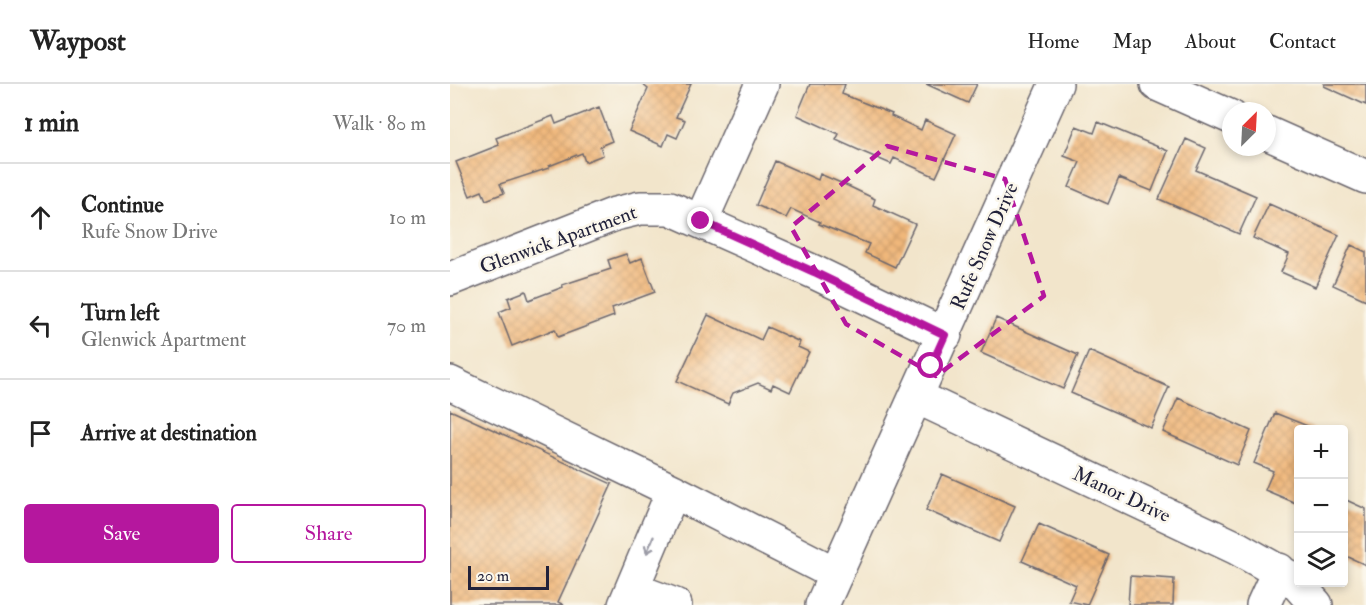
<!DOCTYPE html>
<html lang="en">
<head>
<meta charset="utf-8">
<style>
  :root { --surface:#fff; --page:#f6f6f6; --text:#222; --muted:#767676; --line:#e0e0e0; --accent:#b5179e }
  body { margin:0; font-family:"IM FELL Double Pica",serif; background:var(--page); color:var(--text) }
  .controls { position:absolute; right:18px; bottom:18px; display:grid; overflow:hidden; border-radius:6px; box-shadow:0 3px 9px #0003 }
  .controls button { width:54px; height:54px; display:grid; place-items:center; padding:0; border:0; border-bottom:2px solid var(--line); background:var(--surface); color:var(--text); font:30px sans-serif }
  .compass { position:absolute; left:772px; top:18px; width:54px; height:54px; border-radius:50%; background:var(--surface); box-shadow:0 3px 9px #0003; rotate:24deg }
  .scale { position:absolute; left:18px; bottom:15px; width:81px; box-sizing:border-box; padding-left:6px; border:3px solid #22223b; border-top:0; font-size:16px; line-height:21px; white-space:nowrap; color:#22223b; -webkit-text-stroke:4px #fbf7ec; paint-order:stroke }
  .stop { position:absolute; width:18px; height:18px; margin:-14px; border:4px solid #b5179e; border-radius:50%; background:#fff }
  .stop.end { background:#b5179e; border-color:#fff; box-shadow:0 2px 6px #0008 }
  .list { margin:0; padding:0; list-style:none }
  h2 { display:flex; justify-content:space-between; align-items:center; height:78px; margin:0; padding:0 24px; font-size:26px }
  h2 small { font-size:20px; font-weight:400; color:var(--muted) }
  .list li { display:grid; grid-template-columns:39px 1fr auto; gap:18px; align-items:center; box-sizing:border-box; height:108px; padding:0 24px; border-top:2px solid var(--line) }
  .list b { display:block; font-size:22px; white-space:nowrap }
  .list p { margin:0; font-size:20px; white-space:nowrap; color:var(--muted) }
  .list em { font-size:20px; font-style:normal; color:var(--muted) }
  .actions { display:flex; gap:12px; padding:18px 24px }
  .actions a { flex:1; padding:14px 0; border:2px solid var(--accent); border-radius:6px; text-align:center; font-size:21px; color:var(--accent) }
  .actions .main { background:var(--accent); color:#fff }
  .icon { flex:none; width:33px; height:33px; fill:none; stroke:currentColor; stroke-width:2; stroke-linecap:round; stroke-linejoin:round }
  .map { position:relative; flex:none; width:916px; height:521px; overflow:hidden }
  header { display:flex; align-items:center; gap:36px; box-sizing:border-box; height:84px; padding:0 30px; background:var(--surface); border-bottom:2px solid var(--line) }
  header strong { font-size:28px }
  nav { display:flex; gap:33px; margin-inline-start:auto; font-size:21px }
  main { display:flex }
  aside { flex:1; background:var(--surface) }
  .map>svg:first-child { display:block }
  .building { fill:url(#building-cross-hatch) }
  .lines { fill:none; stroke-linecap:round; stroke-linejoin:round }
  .minor-casing { stroke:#6b666d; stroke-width:36 }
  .major-casing { stroke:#6b666d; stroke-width:36 }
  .minor { stroke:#fff; stroke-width:33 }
  .major { stroke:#fff; stroke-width:33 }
  .oneway { stroke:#9c9ca7 }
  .route { stroke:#b5179e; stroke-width:8 }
  .marked { fill:none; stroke:#b5179e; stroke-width:4.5; stroke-dasharray:12 8; stroke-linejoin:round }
  .labels { text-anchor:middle; stroke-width:5; stroke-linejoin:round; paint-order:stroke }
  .street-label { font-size:20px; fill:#22223b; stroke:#fbf7ec }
</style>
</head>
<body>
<header>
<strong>Waypost</strong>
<nav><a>Home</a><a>Map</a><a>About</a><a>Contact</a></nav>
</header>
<main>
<aside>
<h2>1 min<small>Walk · 80 m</small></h2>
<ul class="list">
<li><svg class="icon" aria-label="ahead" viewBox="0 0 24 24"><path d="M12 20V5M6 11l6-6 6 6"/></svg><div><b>Continue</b><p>Rufe Snow Drive</p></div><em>10 m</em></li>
<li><svg class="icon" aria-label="left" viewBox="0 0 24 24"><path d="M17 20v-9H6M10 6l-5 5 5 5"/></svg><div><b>Turn left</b><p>Glenwick Apartment</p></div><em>70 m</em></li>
<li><svg class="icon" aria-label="arrive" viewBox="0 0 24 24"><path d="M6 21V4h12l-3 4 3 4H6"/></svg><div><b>Arrive at destination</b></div></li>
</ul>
<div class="actions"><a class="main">Save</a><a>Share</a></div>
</aside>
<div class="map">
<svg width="916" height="521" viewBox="0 0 916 521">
  <defs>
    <pattern id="building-cross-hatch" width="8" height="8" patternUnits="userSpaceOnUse" patternTransform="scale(1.5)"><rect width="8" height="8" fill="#f0b77a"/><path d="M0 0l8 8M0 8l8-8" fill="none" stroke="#ce9d6a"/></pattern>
  </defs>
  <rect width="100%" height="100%" fill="#fbf7ec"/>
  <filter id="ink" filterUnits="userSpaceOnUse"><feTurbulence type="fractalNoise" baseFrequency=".0167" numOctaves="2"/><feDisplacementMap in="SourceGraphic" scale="12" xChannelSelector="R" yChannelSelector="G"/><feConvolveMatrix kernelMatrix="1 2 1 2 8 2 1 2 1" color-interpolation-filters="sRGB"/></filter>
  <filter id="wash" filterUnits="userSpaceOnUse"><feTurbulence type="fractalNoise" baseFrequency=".008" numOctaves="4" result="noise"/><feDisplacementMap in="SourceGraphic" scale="24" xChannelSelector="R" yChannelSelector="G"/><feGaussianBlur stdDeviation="1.35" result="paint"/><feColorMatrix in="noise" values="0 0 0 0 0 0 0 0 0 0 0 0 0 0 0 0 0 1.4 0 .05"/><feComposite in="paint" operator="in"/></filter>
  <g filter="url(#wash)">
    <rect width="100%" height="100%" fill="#f2e5cb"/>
    <g id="blocks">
      <path class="building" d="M192,0H241L226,33L235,36L227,54L218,50L213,62L179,47L198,5Z
        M360,0H395L392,10L442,30L441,32L471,46L475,36L506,50L486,93L444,74L441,80L413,68L386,56L389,50L347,31Z
        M476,0H527L518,19Z
        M874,0H916V21L874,2Z
        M149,23L162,57L150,62L153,71L135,78L132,69L99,82V84L50,100L54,109L36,116L32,107L20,112L6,78L49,61L46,54L103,32L106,40Z
        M648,38L718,67L702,107L669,94L658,120L619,103L630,78L614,72L626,42L644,49Z
        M736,55L756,64L746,86L806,112L789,150L709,115Z
        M325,77L368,96L370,90L398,102L425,115L423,121L465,140L445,183L415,169L419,160L369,140L370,138L341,125L336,134L306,121Z
        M819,120L889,151L865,203L831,188L839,170L803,154Z
        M901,161L916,168V216L883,201Z
        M176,170L180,179L192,174L205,208L162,224L164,232L108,253L105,245L62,262L49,228L61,223L58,214L76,207L79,216L113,203L112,201L161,185L158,176Z
        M258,231L311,256L317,243L350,258L348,263L359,268L340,308L323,300L321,305L308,299L283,309L278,320L227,297Z
        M546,234L628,271L613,305L531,269Z
        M639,267L719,303L701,344L621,309Z
        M728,314L801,347L787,381L713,348Z
        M0,326L162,400L108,518L114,521H0Z
        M825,329L865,345L848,346V420L815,406L823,387L804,379Z
        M492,390L565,422L549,458L476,426Z
        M894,415L916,425V481L894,471L897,458L894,456Z
        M589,440L659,471L637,521L619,517L626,501L572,477Z
        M680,492L724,495L723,521H678Z"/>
    </g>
  </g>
  <g filter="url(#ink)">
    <use href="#blocks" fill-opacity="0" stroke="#6b666d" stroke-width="1.5"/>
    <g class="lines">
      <defs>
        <path id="minor" d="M707,0L781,33
          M817,49L916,93
          M251,137L312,0
          M0,195L165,130L190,124H220L364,188L495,251
          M0,299L223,407L386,490
          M467,313L787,464L844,496L866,521
          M182,505L225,521
          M175,521L223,407
          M813,521L829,486"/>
        <path id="major" d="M372,521L606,0"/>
      </defs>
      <use href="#minor" class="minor-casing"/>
      <use href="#major" class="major-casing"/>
      <use href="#minor" class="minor"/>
      <use href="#major" class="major"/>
    </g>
    <defs><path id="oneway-shaft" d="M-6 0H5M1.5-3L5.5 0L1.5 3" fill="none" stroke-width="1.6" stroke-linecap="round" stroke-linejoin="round" transform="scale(1.5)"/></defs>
    <use class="oneway" href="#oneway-shaft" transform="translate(200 461) rotate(113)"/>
  </g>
  <g class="lines" filter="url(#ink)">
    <path class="route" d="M251,137L364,188L495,251L481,282"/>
  </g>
  <path class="marked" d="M437,62L555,95L594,212L486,292L396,240L341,143Z"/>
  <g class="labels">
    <g class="street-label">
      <text transform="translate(108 155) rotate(-20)" y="7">Glenwick Apartment</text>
      <text transform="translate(534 162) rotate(-66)" y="7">Rufe Snow Drive</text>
      <text transform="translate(672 410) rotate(25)" y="7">Manor Drive</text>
    </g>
  </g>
</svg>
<div class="controls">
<button>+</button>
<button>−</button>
<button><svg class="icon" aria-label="layers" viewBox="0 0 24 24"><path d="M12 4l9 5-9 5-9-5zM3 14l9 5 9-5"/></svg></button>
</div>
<svg class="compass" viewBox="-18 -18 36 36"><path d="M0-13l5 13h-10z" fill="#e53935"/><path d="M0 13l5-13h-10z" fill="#767676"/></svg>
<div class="scale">20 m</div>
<div class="stop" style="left:481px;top:282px"></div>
<div class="stop end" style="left:251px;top:137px"></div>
</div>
</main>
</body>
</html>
